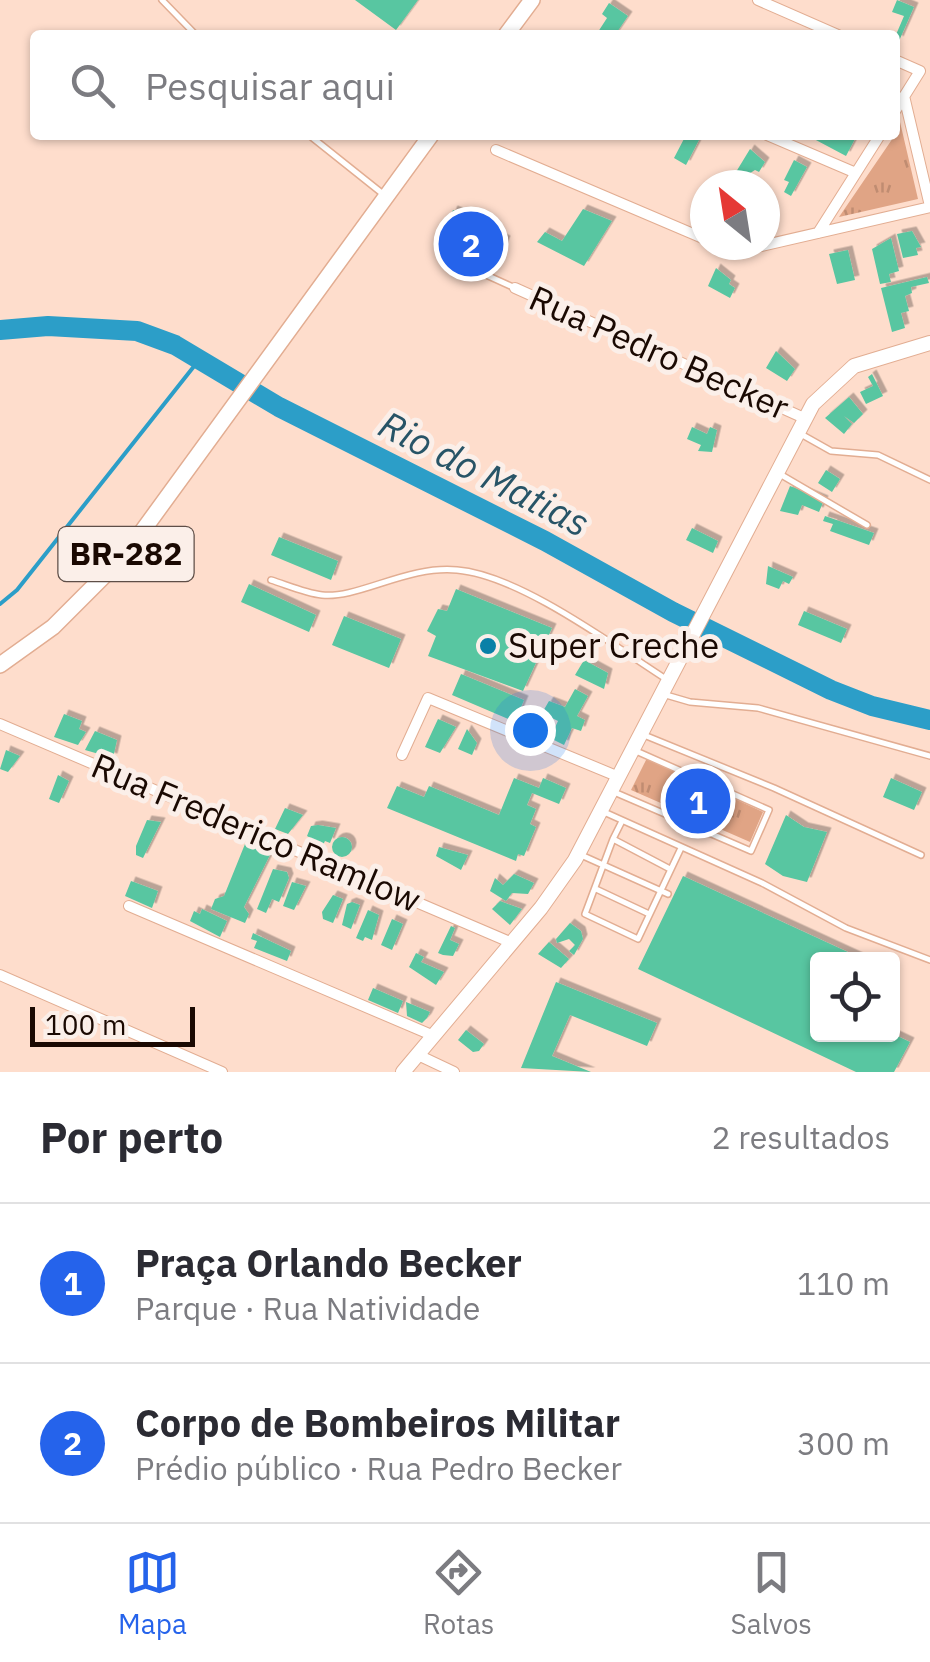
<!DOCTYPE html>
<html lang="pt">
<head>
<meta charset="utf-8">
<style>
  :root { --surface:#fff; --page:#f2f2f3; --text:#2b2b33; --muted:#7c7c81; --line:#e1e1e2; --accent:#2563eb }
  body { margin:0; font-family:"IBM Plex Sans",sans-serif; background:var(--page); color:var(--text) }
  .controls { position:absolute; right:30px; bottom:30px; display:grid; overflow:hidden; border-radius:10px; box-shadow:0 2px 8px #0004 }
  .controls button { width:90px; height:90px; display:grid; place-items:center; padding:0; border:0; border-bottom:2px solid var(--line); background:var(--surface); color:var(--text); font:50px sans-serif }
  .compass { position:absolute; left:690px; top:170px; width:90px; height:90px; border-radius:50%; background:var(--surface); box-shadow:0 2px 8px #0004; rotate:330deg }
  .scale { position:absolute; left:30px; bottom:25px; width:165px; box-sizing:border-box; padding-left:10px; border:5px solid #1a0902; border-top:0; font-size:28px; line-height:35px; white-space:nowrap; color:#1a0902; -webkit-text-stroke:8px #fbefe9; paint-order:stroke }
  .you { position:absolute; left:530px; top:730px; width:35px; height:35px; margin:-25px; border:8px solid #fff; border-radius:50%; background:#1a73e8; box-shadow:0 0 0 15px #1a73e833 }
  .badge { display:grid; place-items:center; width:65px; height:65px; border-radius:50%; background:var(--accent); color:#fff; font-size:32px; font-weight:700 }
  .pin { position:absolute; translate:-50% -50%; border:5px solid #fff; box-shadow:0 2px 10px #0006 }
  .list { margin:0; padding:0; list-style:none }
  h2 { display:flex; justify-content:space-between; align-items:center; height:130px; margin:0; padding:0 40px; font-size:42px }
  h2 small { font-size:32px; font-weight:400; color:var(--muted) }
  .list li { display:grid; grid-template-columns:65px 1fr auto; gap:30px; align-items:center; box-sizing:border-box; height:160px; padding:0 40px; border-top:2px solid var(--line) }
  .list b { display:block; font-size:38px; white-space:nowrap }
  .list p { margin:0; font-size:32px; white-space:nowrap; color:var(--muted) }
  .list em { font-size:32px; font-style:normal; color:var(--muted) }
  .icon { flex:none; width:55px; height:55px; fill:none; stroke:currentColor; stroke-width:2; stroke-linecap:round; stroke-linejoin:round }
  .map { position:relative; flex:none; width:930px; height:1072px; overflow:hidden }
  .search { position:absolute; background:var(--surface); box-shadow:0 2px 8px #0004; left:30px; right:30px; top:30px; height:110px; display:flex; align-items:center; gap:25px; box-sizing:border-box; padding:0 35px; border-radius:10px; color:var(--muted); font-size:38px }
  .sheet { height:450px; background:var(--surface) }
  nav { display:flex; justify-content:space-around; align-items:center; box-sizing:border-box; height:140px; border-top:2px solid var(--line); background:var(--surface); font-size:28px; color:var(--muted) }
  nav a { display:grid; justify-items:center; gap:5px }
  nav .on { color:var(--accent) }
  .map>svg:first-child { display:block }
  .park { fill:url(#park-tufts) }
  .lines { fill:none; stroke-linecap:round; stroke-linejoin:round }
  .stream { stroke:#2c9ec8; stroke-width:4 }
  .river { stroke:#2c9ec8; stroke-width:20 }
  .building { fill:#58c6a1; filter:url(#shadow) }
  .service-casing { stroke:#e2ad92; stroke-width:8 }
  .minor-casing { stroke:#e2ad92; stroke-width:12 }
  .secondary-casing { stroke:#e2ad92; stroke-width:16 }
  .trunk-casing { stroke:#e2ad92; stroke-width:18 }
  .service { stroke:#fff; stroke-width:5 }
  .minor { stroke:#fff; stroke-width:10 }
  .secondary { stroke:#fff; stroke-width:14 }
  .trunk { stroke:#fff; stroke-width:15 }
  .poi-dot { fill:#0980a7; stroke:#fbefe9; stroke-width:4 }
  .labels { text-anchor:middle; stroke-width:10; stroke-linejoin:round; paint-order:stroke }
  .shield { fill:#fbefe9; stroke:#5e4e47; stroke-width:2.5 }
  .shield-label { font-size:32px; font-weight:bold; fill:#1a0902 }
  .street-label { font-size:35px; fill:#1a0902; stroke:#fbefe9 }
  .poi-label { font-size:35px; fill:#1a0902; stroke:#fbefe9; text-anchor:start }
  .water-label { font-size:38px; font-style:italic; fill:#275467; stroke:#fbefe9 }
</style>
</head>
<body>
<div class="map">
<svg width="930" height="1072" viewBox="0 0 930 1072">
  <defs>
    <pattern id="park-tufts" width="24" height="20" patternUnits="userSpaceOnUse" patternTransform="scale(2.5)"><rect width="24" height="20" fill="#e0a485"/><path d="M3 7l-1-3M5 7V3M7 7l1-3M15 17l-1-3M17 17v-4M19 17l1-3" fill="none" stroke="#c08c71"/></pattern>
    <filter id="shadow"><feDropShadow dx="4.5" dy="-4.5" stdDeviation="0" flood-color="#0004"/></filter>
  </defs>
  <rect width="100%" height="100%" fill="#feddcc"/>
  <path class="park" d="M900,122L918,199L839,217L895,135Z
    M647,758L763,812L750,842L631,790Z"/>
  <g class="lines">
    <path class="stream" d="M0,604L17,590L195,365L204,360"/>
    <path class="river" d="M0,330L48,326L137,331L175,345L279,407L545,541L673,612L831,690L872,706L930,720"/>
  </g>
  <path class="building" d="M355,0H418L396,30Z
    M897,0L914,7L899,41L895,37L904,16L892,12Z
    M609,3L628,16L615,35H596L607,18L602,14Z
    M686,135L699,140L686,165L674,158Z
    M816,135H857L846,156L814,139Z
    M750,149L765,162L759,172L755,170L744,177L736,172Z
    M794,160L807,167L791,196L784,192L789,182L784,180Z
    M583,209L612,221L584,266L537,242L545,232L562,241Z
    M453,210L469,216L466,224L506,240L503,248L487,241L481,254L458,244L465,229L448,222Z
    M912,231L921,247L916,248L918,255L903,258L897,234Z
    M891,238L899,271L889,274L891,282L880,284L872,249Z
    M848,250L855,280L837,284L829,254Z
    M716,268L731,280L729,284L735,288L730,298L708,286Z
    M927,277L929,283L911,287L912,293L905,296L909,311L901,313L905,328L892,332L881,288Z
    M776,351L795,369L787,381L766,368Z
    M872,374L883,396L866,404L860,392L873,386L868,377Z
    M849,397L863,414L854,423L844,416L852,424L844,434L825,418Z
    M692,427L707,434L710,427L717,430L712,452L698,451L701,445L687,439Z
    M826,470L840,479L832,492L818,483Z
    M790,486L824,500L819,512L802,505L798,515L780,511Z
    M825,516L874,533L869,545L830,531L833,524L823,521Z
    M692,528L718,541L713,553L686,540Z
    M279,537L338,561L331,580L271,555Z
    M768,566L793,577L789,584L783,581L779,589L766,584Z
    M249,584L316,615L309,632L241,602Z
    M456,589L552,628L523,691L428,656L436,636L427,631L438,609L447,611Z
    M804,611L847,629L841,643L798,625Z
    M344,616L401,639L389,668L332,645Z
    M584,660L608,673L604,689L575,675Z
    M461,674L524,700L515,722L452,695Z
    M575,689L588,696L577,716L585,720L581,731L572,728L564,745L550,738L558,721L542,713L549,701L565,707Z
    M64,714L82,721L79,729L86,732L78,745L54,737Z
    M438,719L456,727L440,753L425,747Z
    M467,729L477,743L472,755L458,749Z
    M95,731L117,740L113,758L85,750Z
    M6,750L20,756L8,772L0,769Z
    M58,775L69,781L59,803L49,799Z
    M514,778L539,788L543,778L566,788L559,804L532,793L527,805L536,809L530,824L536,827L524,856L518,854L516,861L387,808L397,786L424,797L429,786L499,815Z
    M891,778L922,792L914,810L883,797Z
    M285,808L303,815L288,834L275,829Z
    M786,815L804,827L827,832L807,882L783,876L765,864Z
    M147,820L161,822L143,858L136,855V846Z
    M318,825L336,828L330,843L325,841L323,845L307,836L311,826Z
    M332 847a10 10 0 1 1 20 0a10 10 0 1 1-20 0Z
    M245,844L270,855L244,907L249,914L245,923L211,909L215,899L224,896Z
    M439,847L468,855L461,870L436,856Z
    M273,869L287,872L289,878L279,902L272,899L266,913L257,909Z
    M514,874L534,883L528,894L512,893L506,901L490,891L495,878L503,885Z
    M683,876L863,959H818V1034H893L910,1042L894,1072H856L638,969Z
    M131,881L158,891L152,908L125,896Z
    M292,882L306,886L294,910L283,906Z
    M333,895L343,899L333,923L323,919L322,912Z
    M500,901L522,909L510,925L492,909Z
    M352,902L360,905L351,929L342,925L347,904Z
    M202,909L227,921L220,937L190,921L194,911L200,914Z
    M368,910L379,915L372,940L365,937L363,941L356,938Z
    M392,919L403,924L392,950L381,945Z
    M570,923L581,931L583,939L574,955L569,951L575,945L569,939L557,943L556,939Z
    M451,926L455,928L450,940L459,944L453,956L443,955L438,953Z
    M253,933L291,951L287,961L254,948L257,941L251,939Z
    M549,942L569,959L561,968L538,954Z
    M416,953L424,957L421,962L444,972L436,985L409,967Z
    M556,982L657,1023L647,1046L570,1015L552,1056L591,1072L521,1068Z
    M373,988L403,1001L398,1013L368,1000Z
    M406,1002L430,1012L427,1018L422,1023L407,1016Z
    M466,1030L484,1044L479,1051L473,1052L458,1040Z"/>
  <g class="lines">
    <defs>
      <path id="service" d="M162,0L196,35
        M309,135L383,194
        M451,259L515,288
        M799,433L831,451L878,455L930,480
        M778,473L867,525
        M271,580C287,585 305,593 322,595C358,599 408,565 457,570C519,575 613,645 666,679
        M666,695L690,702L758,708L930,756
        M644,735L774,788L921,855
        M614,792L751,851L769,810L636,751
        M604,812L762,883L846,928L930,960
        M622,821L613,839L670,869
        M613,839L585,914L638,939L681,848
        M581,855L668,894
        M596,889L647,913"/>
      <path id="minor" d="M758,0L838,35
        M895,60L920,71L895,111
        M904,96L930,206
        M767,135L856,173
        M496,150L705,239
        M818,233L880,135
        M719,245L735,252L930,207
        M515,288L804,418
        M0,724L512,943
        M402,755L428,698L619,777
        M129,906L434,1036
        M0,975L222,1072
        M418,1055L454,1072"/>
      <path id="secondary" d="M403,1072L541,908L575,860L813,404L854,366L930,343"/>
      <path id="trunk" d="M506,35L532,0
        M0,665L53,627L125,555L431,135"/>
    </defs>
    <use href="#service" class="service-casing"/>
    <use href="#minor" class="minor-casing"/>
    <use href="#secondary" class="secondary-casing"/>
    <use href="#trunk" class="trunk-casing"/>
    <use href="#service" class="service"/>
    <use href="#minor" class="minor"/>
    <use href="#secondary" class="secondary"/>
    <use href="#trunk" class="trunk"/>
  </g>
  <circle class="poi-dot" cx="488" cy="646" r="10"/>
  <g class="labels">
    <rect class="shield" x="58.5" y="527" width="135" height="54" rx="8"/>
    <g class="shield-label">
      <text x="126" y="565">BR-282</text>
    </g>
    <g class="street-label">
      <text transform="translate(659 353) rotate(24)" y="12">Rua Pedro Becker</text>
      <text transform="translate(256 833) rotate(23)" y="12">Rua Frederico Ramlow</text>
    </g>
    <g class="poi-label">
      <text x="508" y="658">Super Creche</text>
    </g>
    <g class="water-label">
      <text transform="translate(484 474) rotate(27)" y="13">Rio do Matias</text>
    </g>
  </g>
</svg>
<div class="controls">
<button><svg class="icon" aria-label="locate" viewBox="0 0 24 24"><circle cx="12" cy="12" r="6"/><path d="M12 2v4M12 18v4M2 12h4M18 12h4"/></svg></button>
</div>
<svg class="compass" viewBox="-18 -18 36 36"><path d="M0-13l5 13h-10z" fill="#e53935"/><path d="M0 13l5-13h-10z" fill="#7c7c81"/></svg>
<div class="scale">100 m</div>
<div class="you"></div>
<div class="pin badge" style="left:698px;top:801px">1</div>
<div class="pin badge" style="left:471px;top:244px">2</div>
<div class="search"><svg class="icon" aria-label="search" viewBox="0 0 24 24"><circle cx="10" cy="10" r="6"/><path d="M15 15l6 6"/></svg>Pesquisar aqui</div>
</div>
<section class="sheet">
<h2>Por perto<small>2 resultados</small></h2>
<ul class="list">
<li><span class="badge">1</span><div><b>Praça Orlando Becker</b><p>Parque · Rua Natividade</p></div><em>110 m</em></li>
<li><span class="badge">2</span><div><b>Corpo de Bombeiros Militar</b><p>Prédio público · Rua Pedro Becker</p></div><em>300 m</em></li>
</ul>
</section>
<nav>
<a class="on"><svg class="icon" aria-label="map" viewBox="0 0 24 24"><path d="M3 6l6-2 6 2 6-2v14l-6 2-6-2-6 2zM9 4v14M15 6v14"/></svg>Mapa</a>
<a><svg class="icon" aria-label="directions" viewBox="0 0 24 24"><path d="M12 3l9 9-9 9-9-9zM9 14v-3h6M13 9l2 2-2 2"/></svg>Rotas</a>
<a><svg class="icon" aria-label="saved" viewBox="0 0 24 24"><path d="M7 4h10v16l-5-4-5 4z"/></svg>Salvos</a>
</nav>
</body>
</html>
